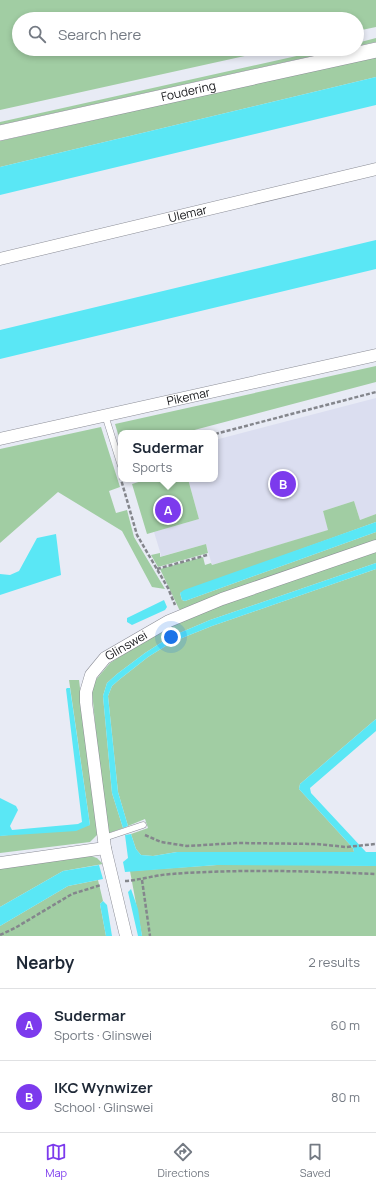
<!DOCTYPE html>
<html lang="en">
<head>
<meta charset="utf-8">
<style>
  :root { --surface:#fff; --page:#f6f6f7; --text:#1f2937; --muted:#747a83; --line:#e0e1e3; --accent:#7c3aed }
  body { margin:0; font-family:Manrope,sans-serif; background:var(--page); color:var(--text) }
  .you { position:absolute; left:171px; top:637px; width:14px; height:14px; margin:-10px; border:3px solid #fff; border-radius:50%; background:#1a73e8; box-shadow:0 0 0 6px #1a73e833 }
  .badge { display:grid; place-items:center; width:26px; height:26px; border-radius:50%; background:var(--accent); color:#fff; font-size:13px; font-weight:700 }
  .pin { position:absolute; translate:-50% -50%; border:2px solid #fff; box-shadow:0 1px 4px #0006 }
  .popup { position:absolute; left:118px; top:430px; width:100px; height:52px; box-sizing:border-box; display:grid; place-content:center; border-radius:8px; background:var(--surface); filter:drop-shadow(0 1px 3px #0005); font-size:13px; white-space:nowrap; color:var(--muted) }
  .popup b { font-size:15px; color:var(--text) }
  .popup::after { content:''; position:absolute; left:50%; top:100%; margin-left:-8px; border:8px solid transparent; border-top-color:var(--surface) }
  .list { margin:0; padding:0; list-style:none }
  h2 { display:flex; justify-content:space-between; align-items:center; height:52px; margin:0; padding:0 16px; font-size:17px }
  h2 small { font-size:13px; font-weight:400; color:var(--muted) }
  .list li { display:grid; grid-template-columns:26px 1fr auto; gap:12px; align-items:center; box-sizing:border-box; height:72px; padding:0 16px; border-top:1px solid var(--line) }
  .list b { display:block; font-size:15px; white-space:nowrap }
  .list p { margin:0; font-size:13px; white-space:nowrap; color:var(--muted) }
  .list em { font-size:13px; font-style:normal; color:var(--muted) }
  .icon { flex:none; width:22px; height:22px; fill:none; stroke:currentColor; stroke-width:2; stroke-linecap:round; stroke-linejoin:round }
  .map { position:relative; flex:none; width:376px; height:936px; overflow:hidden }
  .search { position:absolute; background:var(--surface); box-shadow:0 2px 6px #0003; left:12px; right:12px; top:12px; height:44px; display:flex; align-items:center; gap:10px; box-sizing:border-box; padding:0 14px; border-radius:22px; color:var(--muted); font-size:15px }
  .sheet { height:196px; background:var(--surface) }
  nav { display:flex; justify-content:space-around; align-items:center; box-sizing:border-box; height:56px; border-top:1px solid var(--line); background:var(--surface); font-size:11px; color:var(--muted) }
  nav a { display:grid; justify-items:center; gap:2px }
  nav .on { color:var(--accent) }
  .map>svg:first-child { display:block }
  .built { fill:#dbdef0 }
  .green { fill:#a1cda3 }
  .water { fill:#5ae7f5 }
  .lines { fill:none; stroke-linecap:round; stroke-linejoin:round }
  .service-casing { stroke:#8b8d96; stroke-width:7 }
  .minor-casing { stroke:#8b8d96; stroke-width:13 }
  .tertiary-casing { stroke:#8b8d96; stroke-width:16 }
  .path { stroke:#84868c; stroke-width:2.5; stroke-dasharray:4 2; stroke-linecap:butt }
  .service { stroke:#fff; stroke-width:6 }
  .minor { stroke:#fff; stroke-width:12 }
  .tertiary { stroke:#fff; stroke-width:15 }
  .labels { text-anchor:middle; stroke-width:4; stroke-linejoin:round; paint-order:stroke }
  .street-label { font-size:12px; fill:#16171a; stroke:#f7f8ff }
</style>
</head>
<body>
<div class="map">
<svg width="376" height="936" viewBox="0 0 376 936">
  <rect width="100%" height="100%" fill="#e8ebf5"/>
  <path class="built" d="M376,398V514L360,520L354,501L323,511L329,530L212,565L206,544L159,557L161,555L154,532L199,519L188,479H215V440Z"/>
  <path class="green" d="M0,0H376V27L357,31V19H19V49H276L0,110Z
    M376,38V42L357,46V43Z
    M328,49H344L0,125V122Z
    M376,57V77L0,167V141Z
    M376,366V382L183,433H121V444L115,424Z
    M101,427L120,487L109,491L116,513L127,510L134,537L165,589L152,587L122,531L58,492L0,543V449Z
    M148,479H188L199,519L147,534L132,484Z
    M354,501L360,520L376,514V522L180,593L182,600L185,601L376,532V540L181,611L179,609L160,569L203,557L205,565L211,563L212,565L328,530L323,511Z
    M206,544L208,553L158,567L151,555L160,553V557Z
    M376,551V563L210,620L170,637L145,653L117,674L107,683L103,696L112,793L123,828L109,833L107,819L104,817L92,691L94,682L110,663L160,631L209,608Z
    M376,569V719L300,784L299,789L353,848L354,852H177L153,856L141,855L136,849L131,834L148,828L145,819L128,826L118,792L108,696L112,686L120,679L148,657L172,642L212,626Z
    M69,680H79L98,834L90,842L0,853V836L90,825Z
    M88,855L97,858L103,864L63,871L0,907V866Z
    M291,864L376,866V936H142L130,871L217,865Z
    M98,880L103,901L100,904L106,936H0V926L68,886Z"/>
  <path class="water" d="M376,77V105L0,195V167Z
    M376,240V269L0,359V330Z
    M376,522V532L185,601L182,600L180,593L184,590Z
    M56,534L61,575L0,595V574L10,575L19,571L37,538Z
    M376,563V569L212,626L172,642L148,657L120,679L112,686L108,696L118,792L128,826L123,828L112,793L103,696L107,683L117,674L145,653L170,637L210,620Z
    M164,600L167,607L165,610L132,625L127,622V618Z
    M67,688H70L90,825L76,831L0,836V798L16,806L18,810L10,826L12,830L78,824L82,822L66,689Z
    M376,719V731L310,788L311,793L366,852H376V866L217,865L125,872L123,862L128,858L125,835L131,834L136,849L141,855L153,856L177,852H354L353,848L299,789L300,784Z
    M99,865L103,879L68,886L0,926V907L63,871Z
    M131,889L138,909L142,936H138L128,892Z
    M103,901L107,905L112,936H106L100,904Z"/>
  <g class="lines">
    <defs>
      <path id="service" d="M105,415L121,466
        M104,838L143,825"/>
      <g id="minor">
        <path id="s1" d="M0,259L376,169"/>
        <path id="s2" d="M0,439L376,355"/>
        <path d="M0,863L105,848"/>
        <path id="s3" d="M126,936L105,848L86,702V692L91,675L105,658L169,621L222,599L376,546"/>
      </g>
      <g id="tertiary">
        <path id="s4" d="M0,133L376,50"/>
      </g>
    </defs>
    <use href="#service" class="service-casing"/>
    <use href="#minor" class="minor-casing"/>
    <use href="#tertiary" class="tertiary-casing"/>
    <path class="path" d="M215,434L376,392
      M120,476L137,535L168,588L175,605
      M157,569L207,555
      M145,835L161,842L187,846L238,843L317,844L346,847L376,844
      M142,880L150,936
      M125,881C141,880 155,875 171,874C239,869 308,871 376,874
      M0,935L15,928L72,894L101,885"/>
    <use href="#service" class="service"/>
    <use href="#minor" class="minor"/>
    <use href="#tertiary" class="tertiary"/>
  </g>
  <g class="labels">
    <g class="street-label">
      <text dy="4" stroke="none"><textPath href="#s4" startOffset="193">Foudering</textPath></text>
      <text dy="4" stroke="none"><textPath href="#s1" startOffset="193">Ulemar</textPath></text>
      <text dy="4" stroke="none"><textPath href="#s2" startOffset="193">Pikemar</textPath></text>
      <text dy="4" stroke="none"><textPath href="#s3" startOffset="312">Glinswei</textPath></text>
    </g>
  </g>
</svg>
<div class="you"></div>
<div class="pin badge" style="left:168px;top:510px">A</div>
<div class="popup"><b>Sudermar</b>Sports</div>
<div class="pin badge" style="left:283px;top:484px">B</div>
<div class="search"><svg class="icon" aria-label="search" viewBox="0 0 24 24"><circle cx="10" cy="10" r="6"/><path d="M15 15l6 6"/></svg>Search here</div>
</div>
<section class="sheet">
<h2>Nearby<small>2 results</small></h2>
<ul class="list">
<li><span class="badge">A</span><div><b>Sudermar</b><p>Sports · Glinswei</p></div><em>60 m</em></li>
<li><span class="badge">B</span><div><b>IKC Wynwizer</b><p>School · Glinswei</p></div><em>80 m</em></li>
</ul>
</section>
<nav>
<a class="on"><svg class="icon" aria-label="map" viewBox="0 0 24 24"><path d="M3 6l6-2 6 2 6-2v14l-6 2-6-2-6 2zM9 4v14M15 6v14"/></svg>Map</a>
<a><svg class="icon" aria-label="directions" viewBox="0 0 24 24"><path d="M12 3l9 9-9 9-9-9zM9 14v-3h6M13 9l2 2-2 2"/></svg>Directions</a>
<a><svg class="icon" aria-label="saved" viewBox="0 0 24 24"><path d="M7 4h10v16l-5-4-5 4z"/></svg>Saved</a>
</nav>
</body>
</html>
